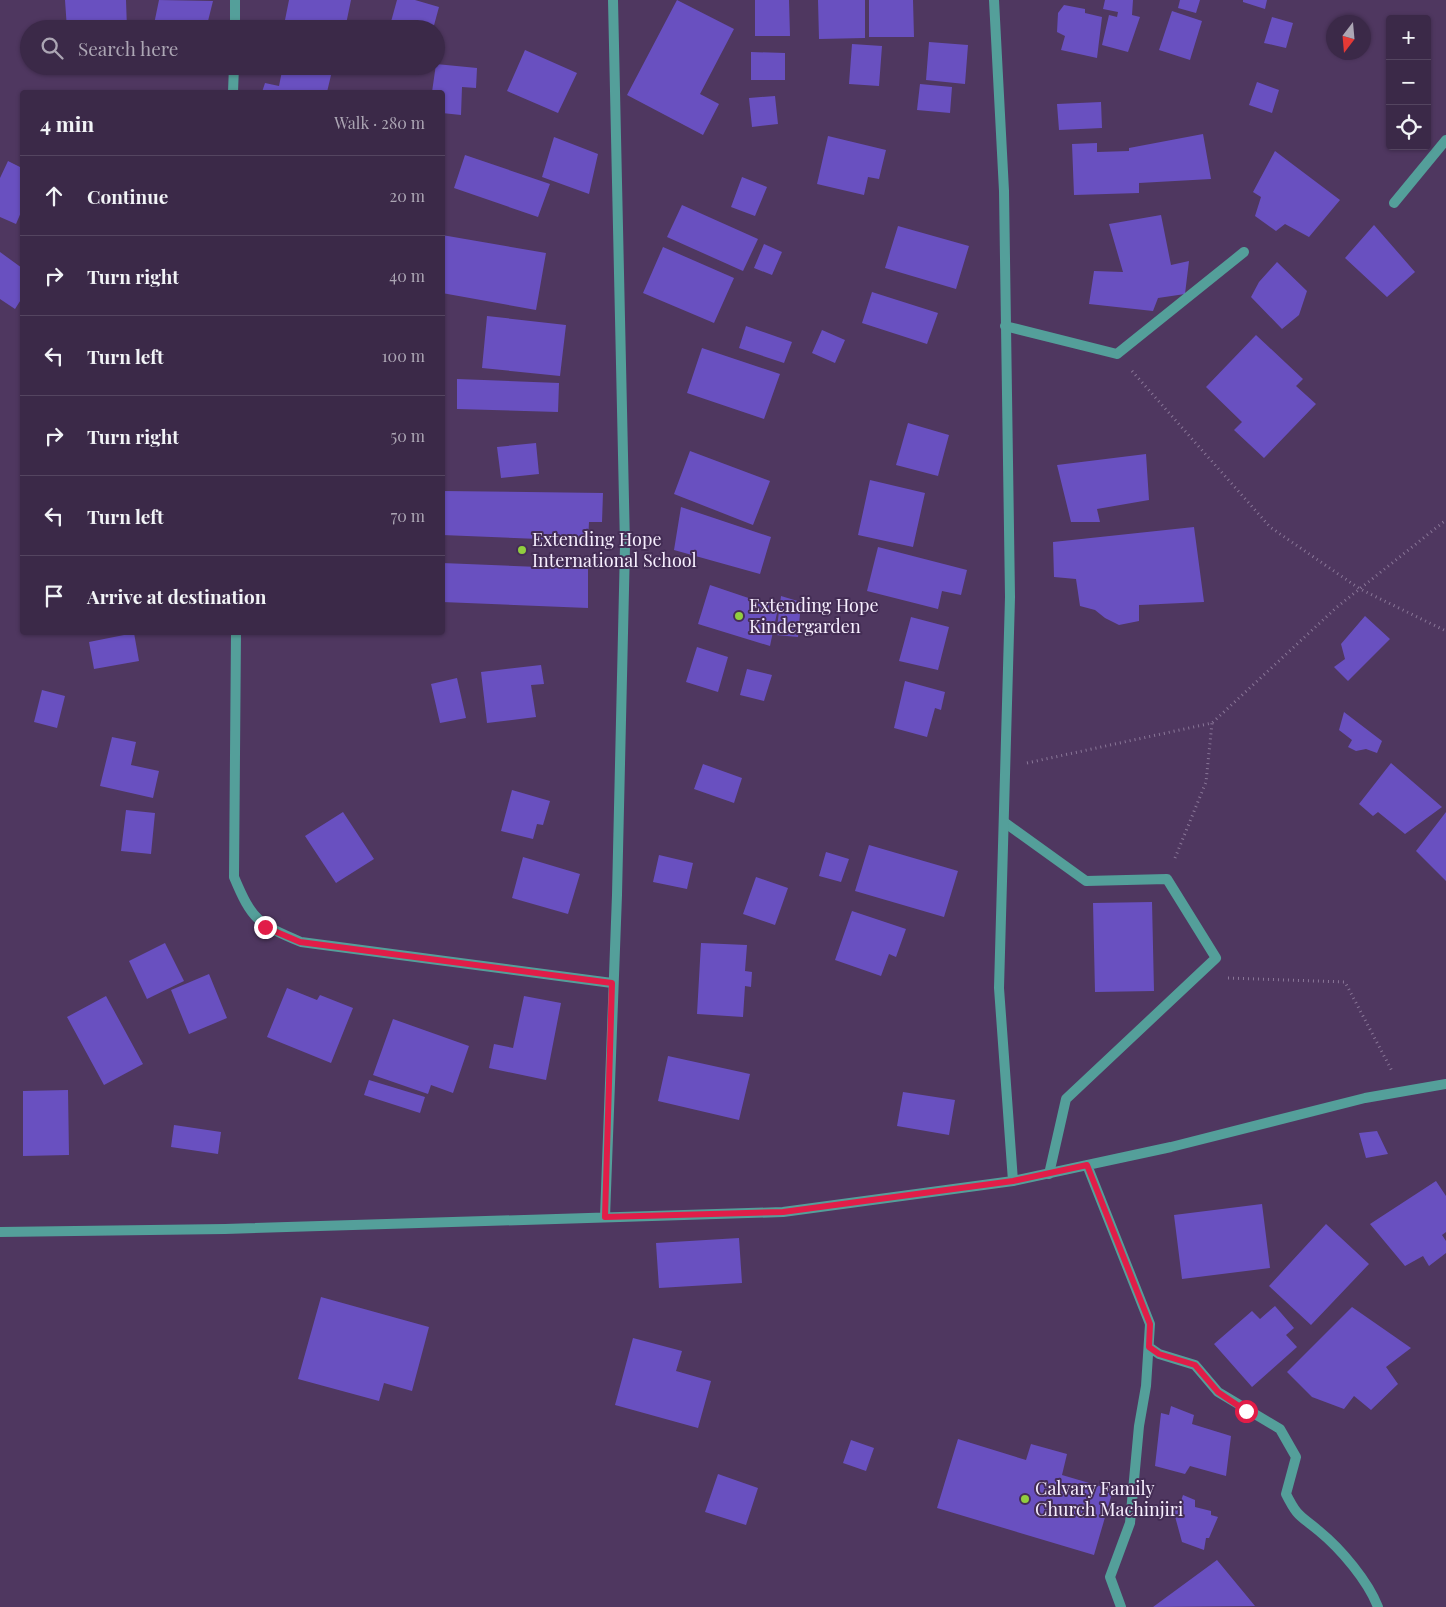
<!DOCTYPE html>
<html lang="en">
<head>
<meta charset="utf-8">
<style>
  :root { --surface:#3b2948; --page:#42314f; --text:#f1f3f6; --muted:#aca6b4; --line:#544560 }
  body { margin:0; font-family:"Playfair Display",serif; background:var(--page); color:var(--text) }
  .controls { position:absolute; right:15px; top:15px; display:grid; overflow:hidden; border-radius:5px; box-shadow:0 1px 4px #0004 }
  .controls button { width:45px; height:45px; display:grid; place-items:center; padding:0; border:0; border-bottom:1px solid var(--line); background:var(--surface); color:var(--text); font:25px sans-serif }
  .compass { position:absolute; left:1326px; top:15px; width:45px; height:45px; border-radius:50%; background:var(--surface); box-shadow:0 1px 4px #0004; rotate:196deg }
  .stop { position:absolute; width:15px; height:15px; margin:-11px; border:4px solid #e11d48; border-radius:50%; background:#fff }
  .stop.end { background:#e11d48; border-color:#fff; box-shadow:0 1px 5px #0008 }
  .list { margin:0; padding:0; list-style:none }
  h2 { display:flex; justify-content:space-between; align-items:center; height:65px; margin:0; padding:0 20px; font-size:21px }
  h2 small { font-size:16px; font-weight:400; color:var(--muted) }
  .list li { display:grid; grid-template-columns:32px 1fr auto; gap:15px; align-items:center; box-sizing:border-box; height:80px; padding:0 20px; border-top:1px solid var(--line) }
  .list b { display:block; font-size:19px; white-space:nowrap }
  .list em { font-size:16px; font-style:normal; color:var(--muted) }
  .icon { flex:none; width:28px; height:28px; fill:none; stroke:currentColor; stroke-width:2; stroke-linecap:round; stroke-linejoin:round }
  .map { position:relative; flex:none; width:1446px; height:1607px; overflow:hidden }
  .search { position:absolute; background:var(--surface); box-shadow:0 1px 4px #0004; left:20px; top:20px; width:425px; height:55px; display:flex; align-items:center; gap:12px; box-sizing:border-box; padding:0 18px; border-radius:28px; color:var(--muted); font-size:19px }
  .panel { position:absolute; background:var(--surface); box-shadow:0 1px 4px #0004; left:20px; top:90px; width:425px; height:545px; border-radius:5px }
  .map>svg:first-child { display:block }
  .building { fill:#6950c0 }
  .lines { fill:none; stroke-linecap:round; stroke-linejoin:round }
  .path { stroke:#8a7798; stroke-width:3; stroke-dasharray:1 4; stroke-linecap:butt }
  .lane { stroke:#549f9a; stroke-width:10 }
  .street { stroke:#549f9a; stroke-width:10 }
  .route { stroke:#e11d48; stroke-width:6 }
  .poi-dot { fill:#91cd3f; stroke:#442d55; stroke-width:2 }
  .labels { text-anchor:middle; stroke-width:4; stroke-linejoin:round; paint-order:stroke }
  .poi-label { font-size:18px; fill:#f6eefe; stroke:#442d55; text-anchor:start }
</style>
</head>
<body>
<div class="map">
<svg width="1446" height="1607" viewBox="0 0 1446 1607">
  <rect width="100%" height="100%" fill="#4f3760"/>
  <path class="building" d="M65,0H126L127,29H67Z
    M159,0L213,1L206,29H153Z
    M289,0H351L345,29H303L284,25Z
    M397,0H415L439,7L433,29H389Z
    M677,0L734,29L700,94L719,104L703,135L627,95Z
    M755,0H789L790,36H755Z
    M818,0H865V38L819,39Z
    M869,0H913L914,37H869Z
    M1105,0H1133L1132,15L1140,17L1128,52L1102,45L1109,15L1117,17L1118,12L1103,9Z
    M1180,0H1200L1196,13L1178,8Z
    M1243,0H1267L1265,9L1243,2Z
    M1064,5L1085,9V13L1102,17L1097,58L1061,50L1065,36L1057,32L1058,13Z
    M1172,11L1202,21L1190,60L1159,50Z
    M1272,17L1293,23L1286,48L1264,43Z
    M929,42L968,45L965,84L926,80Z
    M852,44L882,46L879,86L849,84Z
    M525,50L577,73L558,113L507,91Z
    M751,52L785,53V80H751Z
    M436,64L477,68L476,88L462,87L461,115L442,113V92H432Z
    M68,66H113V68L68,69Z
    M283,66H310L332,71L327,92H262L265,83L279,86Z
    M392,66H422L420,74Z
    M1257,82L1279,90L1272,113L1249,105Z
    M920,84L952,87L950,113L917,110Z
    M775,96L778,124L752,127L749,98Z
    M1101,102L1102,128L1059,130L1057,104Z
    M1203,134L1211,179L1139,183V193L1074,195L1072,144L1097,143V152L1129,151V148Z
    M828,136L886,150L879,179L868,177L864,195L817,184Z
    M554,137L598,154L589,194L542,177Z
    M1275,151L1340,200L1309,237L1285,224L1276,231L1255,216L1261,197L1253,192Z
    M465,155L550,184L538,217L454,188Z
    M8,161L22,168V210L16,224L0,217V178Z
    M742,177L767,187L755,216L731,207Z
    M682,205L758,239L743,271L667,237Z
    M1161,215L1171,265L1189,261L1185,294L1158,298L1153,311L1089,304L1094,271L1123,272L1109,224Z
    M1374,225L1415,272L1387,297L1345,258Z
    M898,226L969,246L956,289L885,268Z
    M442,235L546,253L536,310L442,293Z
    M764,244L782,252L772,275L754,268Z
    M663,247L734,278L714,323L643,293Z
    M0,252L22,268V298L15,309L0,299Z
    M1277,262L1307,291L1299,315L1282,329L1251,297L1259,282Z
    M872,292L938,313L927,344L862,323Z
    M487,316L566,325L560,376L482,368Z
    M746,326L792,342L784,363L739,348Z
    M822,330L845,340L835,363L812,353Z
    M1256,335L1303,379L1296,386L1316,404L1264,458L1234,430L1242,422L1206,387Z
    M702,348L780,374L764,419L687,393Z
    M457,379L559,383L558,412L457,409Z
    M908,423L949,435L938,476L896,465Z
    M536,443L539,474L501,478L497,447Z
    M690,451L770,481L753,525L674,494Z
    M1146,454L1149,500L1097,509L1100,522H1071L1057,465Z
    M870,480L925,493L913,547L858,535Z
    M442,491L603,493L602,522H589L588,541L442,535Z
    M681,507L771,537L760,574L674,550Z
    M1194,527L1204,602L1139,605V621L1119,625L1105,618L1095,610L1080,606L1076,579L1054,577L1053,542Z
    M878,547L967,570L961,595L942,591L938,609L867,591Z
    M442,563L588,569V608L442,602Z
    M710,585L778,608L770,646L698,624Z
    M781,596L801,602L798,637L776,635Z
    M1365,616L1390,639L1348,681L1334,667L1345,659L1341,644Z
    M911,617L949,627L938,670L899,661Z
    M134,633L139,661L94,669L89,642Z
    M697,647L728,657L718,692L686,682Z
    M541,665L544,684L531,685L536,717L487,723L481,672Z
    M747,669L772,675L764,701L740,695Z
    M457,678L466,718L440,723L431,684Z
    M905,681L945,692L941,710L935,708L927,737L894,728Z
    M42,690L65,696L57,728L34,722Z
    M1344,712L1382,741L1377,753L1366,749L1356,751L1348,747L1352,740L1339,730Z
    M112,737L136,742L131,765L159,771L153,798L100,786Z
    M1391,763L1442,807L1405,834L1378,812L1373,816L1359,804Z
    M703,764L742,778L734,803L694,789Z
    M512,790L550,801L543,825L537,824L533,839L501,831Z
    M126,810L155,813L151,854L121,851Z
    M343,812L374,859L336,883L305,836Z
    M1446,812V881L1416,851Z
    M869,845L958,871L944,917L855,891Z
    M826,852L849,859L841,882L819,876Z
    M659,855L693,863L687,889L653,882Z
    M523,857L580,874L568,914L512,898Z
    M756,877L788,888L775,925L743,914Z
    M1152,902L1154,991L1095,992L1093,903Z
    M852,911L906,929L896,957L889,954L881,976L835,960Z
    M165,943L184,981L147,999L129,961Z
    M701,943L747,945L745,971L752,972L751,987L745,986L743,1017L697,1014Z
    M209,974L227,1018L189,1034L171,990Z
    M287,988L317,1000L320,995L353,1008L331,1063L267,1037Z
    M106,996L143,1064L104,1085L67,1017Z
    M524,996L561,1003L546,1080L489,1068L494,1044L513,1048Z
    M393,1019L469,1046L453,1093L431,1085L428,1094L373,1075Z
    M668,1056L750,1074L739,1120L658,1101Z
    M369,1080L425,1097L420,1113L364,1095Z
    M68,1090L69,1155L23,1156V1091Z
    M903,1092L955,1100L949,1135L897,1126Z
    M174,1125L221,1132L218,1154L171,1147Z
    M1377,1131L1388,1154L1366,1158L1359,1133Z
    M1436,1181L1446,1196V1232L1442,1235L1446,1241V1253L1429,1266L1423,1256L1405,1266L1370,1224Z
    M1262,1204L1270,1268L1182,1279L1174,1215Z
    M1326,1224L1369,1264L1311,1325L1269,1286Z
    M739,1238L742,1283L659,1288L656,1243Z
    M321,1297L429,1327L412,1391L384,1383L379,1401L298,1379Z
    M1275,1306L1294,1328L1286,1335L1297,1347L1252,1387L1214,1344L1252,1311L1260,1319Z
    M1352,1307L1411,1348L1386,1367L1398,1384L1371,1410L1354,1396L1344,1409L1312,1397L1287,1372Z
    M633,1338L682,1351L676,1371L711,1381L698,1428L615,1405Z
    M1171,1406L1194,1415L1192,1424L1231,1436L1226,1476L1190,1466L1185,1474L1155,1466L1161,1413L1169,1415Z
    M958,1439L1026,1460L1031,1444L1067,1454L1062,1475L1113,1490L1094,1555L937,1508Z
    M851,1440L874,1448L866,1471L843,1463Z
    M718,1474L758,1488L746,1525L705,1512Z
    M1183,1495L1195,1500V1507L1211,1511V1515L1218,1517L1209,1538H1206L1204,1550L1182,1542L1173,1509L1178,1510Z
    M1217,1560L1255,1606L1153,1607Z"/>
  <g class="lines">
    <path class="path" d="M1132,371L1270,527L1360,589L1446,631
      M1027,763L1212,723L1337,607L1446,520
      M1175,858L1206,782L1212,723
      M1228,978L1345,982L1392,1071"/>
    <path class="lane" d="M1004,822L1086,881L1167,879L1216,958L1066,1099L1049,1174"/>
    <path class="street" d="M994,0L1004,191L1010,597L999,988L1013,1181
      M235,29V0
      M233,92L234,66
      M1394,203L1446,140
      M1005,326L1117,354L1244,252
      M236,632L234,877C252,920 258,924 301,942L612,983
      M1087,1165L1150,1324L1146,1386L1139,1426L1130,1523L1110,1577L1121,1607
      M605,1217L617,895L625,546L613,0
      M0,1232L225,1229L783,1212L1013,1181L1171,1147L1365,1098L1446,1084
      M1149,1347L1159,1354L1195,1365L1218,1392L1280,1429L1296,1457L1286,1494C1298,1518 1300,1515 1319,1531C1341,1549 1368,1581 1378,1607"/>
  </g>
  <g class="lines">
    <path class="route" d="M265,927L300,942L612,983L605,1217L783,1212L1013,1181L1087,1165L1150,1324L1149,1347L1159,1354L1195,1365L1218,1392L1246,1411"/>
  </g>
  <g class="poi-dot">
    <circle cx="522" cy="550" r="5"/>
    <circle cx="739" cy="616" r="5"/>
    <circle cx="1025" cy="1499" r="5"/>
  </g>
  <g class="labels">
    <g class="poi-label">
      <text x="532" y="546">Extending Hope<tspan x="532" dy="21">International School</tspan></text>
      <text x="749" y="612">Extending Hope<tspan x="749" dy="21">Kindergarden</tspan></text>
      <text x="1035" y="1495">Calvary Family<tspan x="1035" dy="21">Church Machinjiri</tspan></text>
    </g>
  </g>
</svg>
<div class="controls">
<button>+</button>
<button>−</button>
<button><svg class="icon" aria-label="locate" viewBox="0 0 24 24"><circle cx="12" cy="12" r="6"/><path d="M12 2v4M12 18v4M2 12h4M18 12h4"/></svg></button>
</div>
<svg class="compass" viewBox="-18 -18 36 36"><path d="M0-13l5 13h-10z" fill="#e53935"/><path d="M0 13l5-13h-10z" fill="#aca6b4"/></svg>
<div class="stop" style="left:1246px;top:1411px"></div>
<div class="stop end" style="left:265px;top:927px"></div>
<div class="search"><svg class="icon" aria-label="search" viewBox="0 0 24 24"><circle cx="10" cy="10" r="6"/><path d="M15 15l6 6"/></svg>Search here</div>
<section class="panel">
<h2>4 min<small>Walk · 280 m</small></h2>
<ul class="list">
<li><svg class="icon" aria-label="ahead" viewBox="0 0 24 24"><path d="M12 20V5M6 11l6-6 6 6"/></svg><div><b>Continue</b></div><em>20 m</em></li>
<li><svg class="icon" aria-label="right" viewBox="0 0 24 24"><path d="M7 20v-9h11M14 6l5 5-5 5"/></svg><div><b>Turn right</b></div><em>40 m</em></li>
<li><svg class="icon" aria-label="left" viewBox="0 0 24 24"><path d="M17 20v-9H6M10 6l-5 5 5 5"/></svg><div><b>Turn left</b></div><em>100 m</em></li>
<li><svg class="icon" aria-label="right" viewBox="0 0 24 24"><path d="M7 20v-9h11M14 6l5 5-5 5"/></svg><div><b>Turn right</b></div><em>50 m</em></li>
<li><svg class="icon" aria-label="left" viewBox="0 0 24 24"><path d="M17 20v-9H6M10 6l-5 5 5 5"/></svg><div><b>Turn left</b></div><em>70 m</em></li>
<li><svg class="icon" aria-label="arrive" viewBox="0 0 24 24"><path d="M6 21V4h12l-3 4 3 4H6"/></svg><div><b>Arrive at destination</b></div></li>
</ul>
</section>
</div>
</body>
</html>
